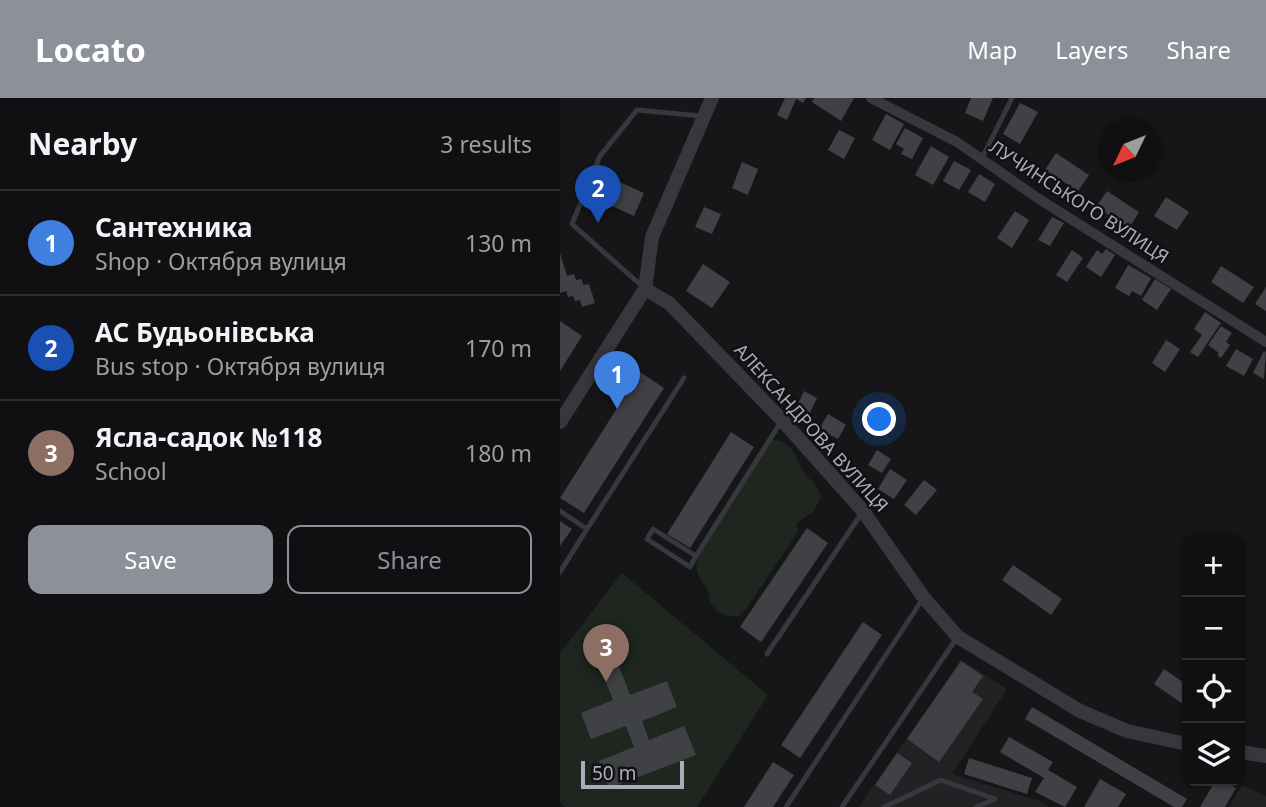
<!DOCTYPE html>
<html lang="en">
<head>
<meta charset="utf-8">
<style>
  :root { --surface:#101012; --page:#19191b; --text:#f1f3f6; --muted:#9c9d9f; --line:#303032; --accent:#8c9099 }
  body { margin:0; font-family:"Noto Sans",sans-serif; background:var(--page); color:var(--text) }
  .controls { position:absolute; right:21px; bottom:21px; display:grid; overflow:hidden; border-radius:14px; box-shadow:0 2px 5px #0004 }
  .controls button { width:63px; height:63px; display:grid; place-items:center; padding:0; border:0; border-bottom:2px solid var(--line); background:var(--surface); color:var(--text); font:35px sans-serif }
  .compass { position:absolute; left:538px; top:21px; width:63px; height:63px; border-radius:50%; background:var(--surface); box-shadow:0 2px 5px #0004; rotate:227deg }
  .scale { position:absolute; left:21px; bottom:18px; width:103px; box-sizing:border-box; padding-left:7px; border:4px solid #a8adb8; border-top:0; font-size:19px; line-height:24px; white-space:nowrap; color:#a8adb8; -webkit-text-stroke:5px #111113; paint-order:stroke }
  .you { position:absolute; left:320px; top:322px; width:24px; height:24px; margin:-18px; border:5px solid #fff; border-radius:50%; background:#1a73e8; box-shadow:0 0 0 10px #1a73e833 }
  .badge { display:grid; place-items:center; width:46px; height:46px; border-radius:50%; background:var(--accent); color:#fff; font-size:23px; font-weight:700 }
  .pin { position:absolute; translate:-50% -58px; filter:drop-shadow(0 2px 4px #0008) }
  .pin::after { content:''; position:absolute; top:37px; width:24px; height:21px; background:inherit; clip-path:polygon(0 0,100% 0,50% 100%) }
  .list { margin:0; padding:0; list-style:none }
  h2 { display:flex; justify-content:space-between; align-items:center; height:91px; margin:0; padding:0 28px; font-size:30px }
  h2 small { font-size:23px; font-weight:400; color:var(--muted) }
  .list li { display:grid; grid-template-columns:46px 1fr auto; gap:21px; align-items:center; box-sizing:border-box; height:105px; padding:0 28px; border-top:2px solid var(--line) }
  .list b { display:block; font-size:26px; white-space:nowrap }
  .list p { margin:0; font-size:23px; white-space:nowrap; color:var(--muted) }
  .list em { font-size:23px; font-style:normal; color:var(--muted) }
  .actions { display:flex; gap:14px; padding:21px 28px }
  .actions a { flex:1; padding:16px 0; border:2px solid var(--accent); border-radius:14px; text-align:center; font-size:24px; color:var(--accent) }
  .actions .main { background:var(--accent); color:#fff }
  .icon { flex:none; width:38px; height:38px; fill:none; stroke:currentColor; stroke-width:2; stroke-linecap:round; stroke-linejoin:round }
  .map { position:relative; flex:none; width:706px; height:709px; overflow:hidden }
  header { display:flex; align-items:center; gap:42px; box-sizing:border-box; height:98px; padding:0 35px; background:var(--accent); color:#fff }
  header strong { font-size:33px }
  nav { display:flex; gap:38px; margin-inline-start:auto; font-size:24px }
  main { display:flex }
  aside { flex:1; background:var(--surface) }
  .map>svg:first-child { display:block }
  .built { fill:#222225 }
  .green { fill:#1e261f }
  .building { fill:#404145 }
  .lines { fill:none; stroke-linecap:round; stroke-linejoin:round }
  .service { stroke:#37383d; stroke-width:5 }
  .minor { stroke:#37383d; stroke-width:10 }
  .tertiary { stroke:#37383d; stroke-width:14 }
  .labels { text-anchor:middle; stroke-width:5; stroke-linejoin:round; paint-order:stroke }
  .street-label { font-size:18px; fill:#a8adb8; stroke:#111113 }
</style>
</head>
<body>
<header>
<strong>Locato</strong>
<nav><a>Map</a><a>Layers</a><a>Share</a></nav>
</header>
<main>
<aside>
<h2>Nearby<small>3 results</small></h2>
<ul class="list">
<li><span class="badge" style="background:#3f7fe0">1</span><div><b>Сантехника</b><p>Shop · Октября вулиця</p></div><em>130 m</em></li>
<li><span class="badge" style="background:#1a4fb4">2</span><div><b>АС Будьонівська</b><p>Bus stop · Октября вулиця</p></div><em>170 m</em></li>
<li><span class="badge" style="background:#8d6e63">3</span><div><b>Ясла-садок №118</b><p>School</p></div><em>180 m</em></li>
</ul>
<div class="actions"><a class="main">Save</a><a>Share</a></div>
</aside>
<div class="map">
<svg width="706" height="709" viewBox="0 0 706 709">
  <rect width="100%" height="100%" fill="#161618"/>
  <path class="built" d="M401,562L447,591L392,676L480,703L489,709H299Z
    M682,687L706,698V709H669Z"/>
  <path class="green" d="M212,342C230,341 236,358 242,371C248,383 257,382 261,399L254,413L237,425L238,434L186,511L179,518C160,520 148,509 148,491C138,480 134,472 138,458Z
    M62,475L208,597L137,709H5L0,703V555Z"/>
  <path class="building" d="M225,0H246L243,5L236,1L227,22L217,17Z
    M254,0H294L281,23L252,4Z
    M411,0H433L423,23L405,15Z
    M460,5L478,14L460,46L443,36Z
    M326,16L344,26L330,52L312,42Z
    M345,30L363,40L352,61L341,56L344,51L336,46Z
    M279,32L295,40L284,61L268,52Z
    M371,48L389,59L373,87L355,77Z
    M496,55L529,77L518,93L485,72Z
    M394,63L411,72L399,92L383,83Z
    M182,64L198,71L188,97L172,90Z
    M42,76L84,95L74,118L32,99Z
    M419,76L435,86L425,104L408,94Z
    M547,93L579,114L569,130L536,109Z
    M606,99L629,114L617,132L594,118Z
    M144,109L161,116L152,136L135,129Z
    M455,113L469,122L452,150L437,140Z
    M492,119L504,125L490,148L478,142Z
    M546,151L555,157L541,179L526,169L537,152L542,156Z
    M512,152L523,160L507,184L496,177Z
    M0,155L7,178L14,176L16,182L22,181L23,187L29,186L35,205L22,209L20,202L15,203L13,198L8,199L6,193L0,195Z
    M143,166L170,184L152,210L126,193Z
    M568,167L591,180L581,198L572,193L569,198L555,190Z
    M661,168L694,189L683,205L651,184Z
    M595,181L611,191L597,212L582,202Z
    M706,189V213L695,206Z
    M645,214L661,225L638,259L630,254L642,237L634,231Z
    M0,223L22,238L0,273Z
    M661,228L672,235L666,244L670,247L661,260L657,257L659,255L648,247Z
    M606,242L620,251L605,274L592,265Z
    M676,251L693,261L684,278L666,268Z
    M704,253L706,254L704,281L693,275Z
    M80,274L104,290L24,415L0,400Z
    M244,293L257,300L245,325L232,318Z
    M268,316L286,327L278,341L259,331Z
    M171,334L194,349L130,450L107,436Z
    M317,352L331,361L322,375L308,367Z
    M330,371L347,382L334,401L318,391Z
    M364,382L377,392L356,417L344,407Z
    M0,423L12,431L0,448Z
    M247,430L268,445L201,544L180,529Z
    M453,467L502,501L491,517L442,482Z
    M303,524L322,537L240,660L221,647Z
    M55,558L70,597L107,583L117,609L82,623L89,642L124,628L136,657L49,690L39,663L74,649L66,628L31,641L21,615L53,602L38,564Z
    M401,563L423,578L412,594L423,601L379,664L347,641Z
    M604,571L627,587V609L594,586Z
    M472,609L627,701L622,709H614L465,621Z
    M449,639L493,664L488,672L517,689L505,709L475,694L484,680L440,654Z
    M337,655L352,665L330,697L315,687Z
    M409,660L472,680L467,696L404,676Z
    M213,664L234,677L213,709H184Z
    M540,681L566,696L558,709H524Z
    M655,683H663L676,690L665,709H640Z"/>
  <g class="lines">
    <path class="service" d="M421,62L452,0
      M82,188L12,126L40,58L77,12L141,18
      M0,413L27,431L0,474
      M27,431L124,280
      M136,458L93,431L87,441L130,469L136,458L214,335L220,325
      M207,556L301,416
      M226,709L362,502
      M282,709L396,541
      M324,709L381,682L435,701L416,709"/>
    <path class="minor" d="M311,0L397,44L479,101L706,244"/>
    <path class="tertiary" d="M85,191L109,205L222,322L303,413L364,500L398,539L520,613L567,633L627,646
      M0,324L85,191L92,139L152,0
      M680,654L706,658"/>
  </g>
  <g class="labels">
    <g class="street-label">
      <text transform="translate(519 104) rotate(33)" y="6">ЛУЧИНСЬКОГО ВУЛИЦЯ</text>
      <text transform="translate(251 330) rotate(48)" y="6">АЛЕКСАНДРОВА ВУЛИЦЯ</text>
    </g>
  </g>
</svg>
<div class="controls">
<button>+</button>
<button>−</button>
<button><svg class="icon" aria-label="locate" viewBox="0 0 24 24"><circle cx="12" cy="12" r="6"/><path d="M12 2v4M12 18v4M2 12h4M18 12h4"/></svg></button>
<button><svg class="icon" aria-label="layers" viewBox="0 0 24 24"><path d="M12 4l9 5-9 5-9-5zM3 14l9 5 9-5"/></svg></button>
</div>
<svg class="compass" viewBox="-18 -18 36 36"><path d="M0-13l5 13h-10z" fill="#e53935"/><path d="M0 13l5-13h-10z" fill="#9c9d9f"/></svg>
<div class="scale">50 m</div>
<div class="you"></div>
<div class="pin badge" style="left:57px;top:311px;background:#3f7fe0">1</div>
<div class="pin badge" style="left:38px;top:125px;background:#1a4fb4">2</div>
<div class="pin badge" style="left:46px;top:584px;background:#8d6e63">3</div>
</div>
</main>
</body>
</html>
